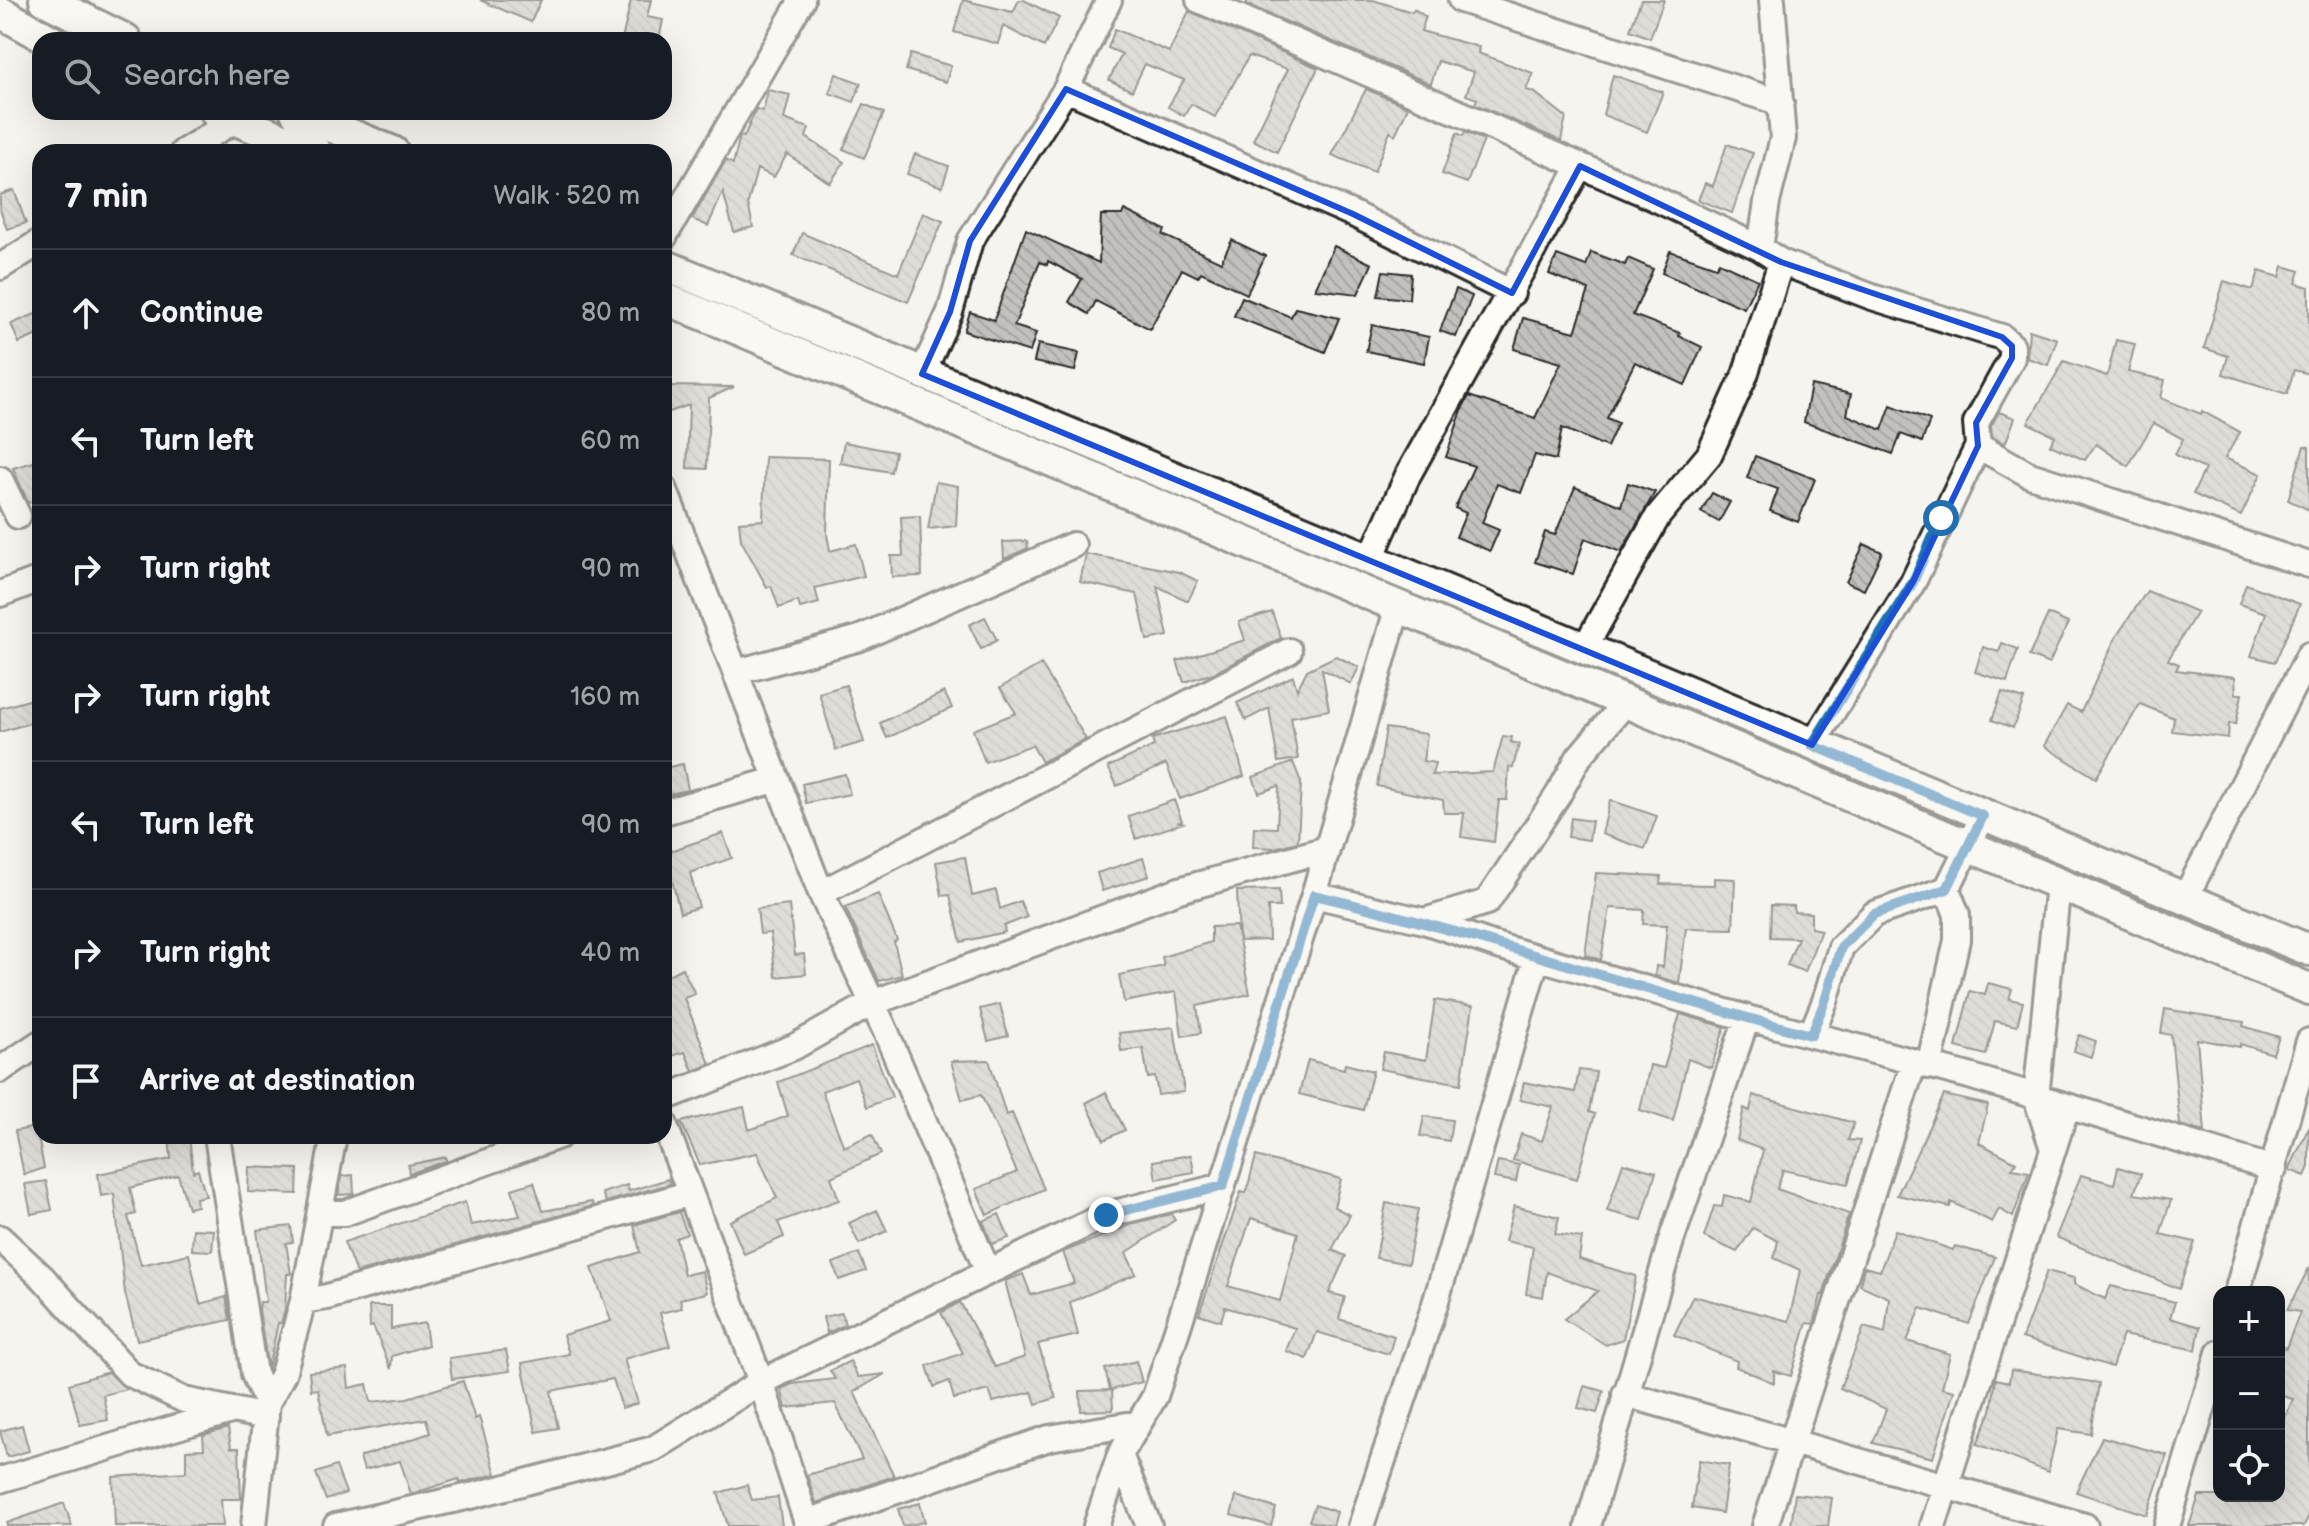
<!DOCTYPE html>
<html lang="en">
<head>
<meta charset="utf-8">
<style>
  :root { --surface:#171b24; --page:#20242c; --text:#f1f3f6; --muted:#9ea1a6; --line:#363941 }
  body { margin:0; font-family:"Balsamiq Sans",sans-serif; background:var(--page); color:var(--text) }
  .controls { position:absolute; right:24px; bottom:24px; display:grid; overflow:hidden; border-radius:16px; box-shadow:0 8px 32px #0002 }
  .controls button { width:72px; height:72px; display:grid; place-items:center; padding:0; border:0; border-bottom:2px solid var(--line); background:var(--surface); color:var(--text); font:40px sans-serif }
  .stop { position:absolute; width:24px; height:24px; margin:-18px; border:6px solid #1f6fb2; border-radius:50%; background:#fff }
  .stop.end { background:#1f6fb2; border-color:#fff; box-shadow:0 2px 8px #0008 }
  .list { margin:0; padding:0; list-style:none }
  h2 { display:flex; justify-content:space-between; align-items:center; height:104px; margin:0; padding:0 32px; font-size:34px }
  h2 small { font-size:26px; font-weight:400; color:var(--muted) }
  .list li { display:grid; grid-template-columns:52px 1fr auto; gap:24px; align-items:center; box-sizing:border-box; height:128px; padding:0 32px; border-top:2px solid var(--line) }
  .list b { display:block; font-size:30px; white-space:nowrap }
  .list em { font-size:26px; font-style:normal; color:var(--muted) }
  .icon { flex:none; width:44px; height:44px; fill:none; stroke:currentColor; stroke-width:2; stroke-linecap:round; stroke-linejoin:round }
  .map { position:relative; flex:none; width:2309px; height:1526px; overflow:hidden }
  .search { position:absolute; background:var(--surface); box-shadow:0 8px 32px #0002; left:32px; top:32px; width:640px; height:88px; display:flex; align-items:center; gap:20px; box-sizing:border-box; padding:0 28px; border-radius:24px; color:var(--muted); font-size:30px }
  .panel { position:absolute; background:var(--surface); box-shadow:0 8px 32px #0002; left:32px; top:144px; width:640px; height:1000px; border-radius:24px }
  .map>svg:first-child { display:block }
  .building { fill:url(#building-back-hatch); stroke:#2b2b2b; stroke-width:2; fill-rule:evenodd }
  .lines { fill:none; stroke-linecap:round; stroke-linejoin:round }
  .minor-casing { stroke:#2b2b2b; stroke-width:30 }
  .major-casing { stroke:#2b2b2b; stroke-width:36 }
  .minor { stroke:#fdfcf7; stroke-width:24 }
  .major { stroke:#fdfcf7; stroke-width:30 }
  .route { stroke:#1f6fb2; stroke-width:10 }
  .marked { fill:none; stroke:#1d4ed8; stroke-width:6; stroke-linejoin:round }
</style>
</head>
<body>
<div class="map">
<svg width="2309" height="1526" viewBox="0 0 2309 1526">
  <defs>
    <pattern id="building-back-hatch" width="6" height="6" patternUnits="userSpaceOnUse" patternTransform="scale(2)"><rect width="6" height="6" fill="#c2c1be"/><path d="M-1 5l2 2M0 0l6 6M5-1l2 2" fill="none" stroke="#a7a6a3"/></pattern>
  </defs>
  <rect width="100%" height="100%" fill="#f5f4ef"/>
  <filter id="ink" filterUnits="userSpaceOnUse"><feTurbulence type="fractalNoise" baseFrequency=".0125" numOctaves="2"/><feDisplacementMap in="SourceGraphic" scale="16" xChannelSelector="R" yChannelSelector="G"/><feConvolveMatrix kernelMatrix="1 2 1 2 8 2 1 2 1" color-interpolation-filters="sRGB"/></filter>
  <g filter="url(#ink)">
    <path class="building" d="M480,0H541L531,22Z
      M631,0H651L647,17L663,20L659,40H622Z
      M963,0L1013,12L1019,0H1024L1059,18L1044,47L1003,26L998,44L954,32Z
      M1248,0H1373L1412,12L1414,9L1426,17L1421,31L1479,47L1478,53L1533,73L1526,90L1534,92L1566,117L1561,141L1475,104L1477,99L1466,95L1474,72L1438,61L1431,84L1246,4Z
      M1641,0H1664L1650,38L1630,30Z
      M1189,11L1318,68L1277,152L1253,140L1288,69L1249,56L1215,117L1191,104L1184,116L1168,107L1184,80L1145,64L1132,91L1109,80L1122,54L1108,48L1115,29L1169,52Z
      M911,54L951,66L946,82L906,70Z
      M836,74L861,83L854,102L829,93Z
      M1613,75L1663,92L1647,132L1603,115Z
      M1366,89L1408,107L1395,135L1390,132L1374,172L1332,155Z
      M768,90L790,95L784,119L809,128L806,137L844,162L830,183L787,154L774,177L757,169L748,203L753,227L734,232L723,192L708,226L692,219L726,160L733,164L740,136L744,137L756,109L763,111Z
      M864,104L884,113L864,158L843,149Z
      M1465,132L1484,140L1467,183L1442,174L1457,133L1463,136Z
      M1727,144L1753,153L1732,213L1698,200L1705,183L1713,186Z
      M915,154L949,166L942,187L907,174Z
      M14,190L26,223L7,229L0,209V195Z
      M1124,210L1165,230L1163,235L1221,262L1232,240L1265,256L1247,294L1201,272L1198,277L1182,269L1150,329L1096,301L1089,314L1069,302L1082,279L1048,261L1047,265L1040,262L1014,326L1036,333L1030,352L964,331L970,312L994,320L1026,229L1099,263L1101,215H1122Z
      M923,213L943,221L908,302L793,255L802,233L898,274Z
      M1334,246L1372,264L1358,294L1315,289Z
      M1670,251L1716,267L1719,262L1758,280L1744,308L1662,273Z
      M1591,252L1625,265L1628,258L1653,269L1633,315L1680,333L1679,336L1702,347L1685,385L1635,362L1607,418L1618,423L1607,447L1562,428L1556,460L1535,455L1521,493L1497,484L1482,523L1499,530L1490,551L1456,537L1466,513L1455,508L1474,466L1446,457L1463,407L1469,396L1535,418L1561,363L1514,349L1523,318L1575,332L1589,290L1549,274L1557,255L1586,266Z
      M2283,266L2300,271L2296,283L2309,287V374L2294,370L2287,394L2223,374L2228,356L2204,348L2224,281L2253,290L2259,271L2280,277Z
      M1383,271L1411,274L1409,299L1378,296Z
      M1456,289L1472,296L1456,337L1440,331Z
      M1242,297L1291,317L1295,308L1339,318L1325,352L1234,316Z
      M40,312V334L19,343L11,324Z
      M1372,325L1429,337L1424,363L1366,351Z
      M2029,330L2057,339L2048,365L2027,358Z
      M2116,340L2135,344L2128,372L2165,380L2161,398L2201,414L2202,411L2240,432L2225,458L2261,474L2241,516L2193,494L2205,469L2175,455L2183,439L2154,423L2128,466L2096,444L2085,460L2050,445L2055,436L2028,423L2064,361L2107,376Z
      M1038,344L1079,353L1075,371L1034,362Z
      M1811,385L1851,394L1847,415L1882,430L1891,405L1930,420L1922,442L1901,434L1893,454L1804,422Z
      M664,386L734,387L709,398L707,469L687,468L689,405L664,414Z
      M1999,412L2015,418L2005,444L1992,437L1991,426Z
      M844,442L895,452L891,472L840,463Z
      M2304,446L2309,447V510L2288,500Z
      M1755,456L1815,479L1798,522L1770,511L1778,489L1747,478Z
      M765,457L829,459L827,534L830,551L856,544L864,576L815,588L819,603L800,608L798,601L779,608L771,586L767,587L741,540L739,522L763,520Z
      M40,460V499L28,503L13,468Z
      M936,482L958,486L956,526L928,529Z
      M1628,483L1655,492L1621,552L1585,538L1573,574L1535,562L1545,532L1555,535L1575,487L1621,506Z
      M1712,493L1730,502L1719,522L1701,512Z
      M920,516L922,576L892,577L891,556H903L901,517Z
      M1027,541L1028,548L1004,559L1003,542Z
      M1864,544L1882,552L1864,590L1846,582Z
      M1086,554L1179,572L1198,581L1188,601L1157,586L1168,636L1147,640L1137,594L1080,582Z
      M2246,584L2300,604L2275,662L2251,656L2266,613L2239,604Z
      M2147,591L2197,612L2168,660L2179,664L2176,670L2235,677L2236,694H2242L2236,724H2229L2228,738L2172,731L2174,718L2140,704L2096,778L2044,746L2067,705L2081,712L2116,637Z
      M1272,612L1281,638L1214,673L1184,682L1177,661L1245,640L1239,622Z
      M2048,614L2068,623L2049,664L2029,656Z
      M985,617L997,640L981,649L969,625Z
      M2002,643L2018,649L2007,682L1975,672L1983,647L1999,652Z
      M1336,656L1359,667L1351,684L1322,669L1329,710L1291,717L1298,759L1278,762L1269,708L1246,720L1237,703L1293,676L1297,690L1307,670Z
      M1041,664L1086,739L1042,762L1032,745L985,762L973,730L1016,713L1000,688Z
      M846,685L864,742L836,750L819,693Z
      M944,692L952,708L887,738L880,723Z
      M2002,692L2024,699L2013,728L1992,720Z
      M36,698L40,720L0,732V708Z
      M1227,716L1244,776L1180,799L1166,764L1117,786L1108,767L1154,746L1152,739Z
      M1386,728L1427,734L1423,761L1435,763L1432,775L1493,772L1503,736L1512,737L1511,742L1519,744L1513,768L1509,767L1507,800H1499L1494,842L1461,837L1464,813H1444L1443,800L1377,786Z
      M1293,762L1301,782L1298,842L1274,848L1253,847L1254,827L1277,828L1279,786L1259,793L1253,777Z
      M683,764L688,790L664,795V768Z
      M845,774L850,794L806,803L802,784Z
      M1174,800L1182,821L1179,822L1183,823L1136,839L1128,816Z
      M1610,800L1657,816L1645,849L1602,834Z
      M1571,818L1592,821L1589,840L1568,837Z
      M723,833L732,858L690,873L699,907L680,913L671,876L664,878V853Z
      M965,857L972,896L996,890L1000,909L1020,901L1027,917L1004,926L1005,932L961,942L950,895L942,896L936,862Z
      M1143,858L1149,876L1102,891L1097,873Z
      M1596,873L1661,876L1660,884L1714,885V878L1735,879L1733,929L1686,928L1679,983L1655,976L1656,966L1663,967L1667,925L1643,924L1644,910L1610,908L1601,960L1585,955Z
      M1279,890L1280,907H1268L1269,940L1239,941L1237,891Z
      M878,894L897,940L894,942L902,975L879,981L845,907Z
      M789,905L795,955L804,954L806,974L776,977L770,933L760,934L757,909Z
      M1771,905L1794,906V912L1811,913V928L1821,930L1805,972L1787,965L1798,938L1770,937Z
      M1236,926L1250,994L1197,1006L1201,1033L1182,1036L1176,992L1124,1002L1119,975L1164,966L1162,957L1211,942V927Z
      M682,968L695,994L684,998L710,1064L693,1071L685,1052L664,1058V977Z
      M1988,983L2012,989L2009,999L2023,1002L2017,1026L1995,1021L1986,1055L1956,1047L1970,991L1985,995Z
      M1435,1000L1473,1006L1461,1084L1380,1069L1384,1052L1426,1060Z
      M1000,1004L1008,1036L988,1041L980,1009Z
      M2165,1009L2244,1022L2243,1026L2279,1037L2273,1054L2240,1044V1047L2197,1039L2205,1132L2180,1125L2171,1035L2161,1033Z
      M1680,1014L1725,1027L1711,1068L1688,1059L1673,1121L1640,1110L1650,1065L1664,1068Z
      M1174,1027L1184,1092L1158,1095L1155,1077L1148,1078L1143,1048L1121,1051L1119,1033Z
      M2079,1035L2096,1041L2091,1057L2074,1051Z
      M872,1045L892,1097L867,1107L856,1078L822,1091L844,1147L872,1134L881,1154L831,1177L839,1200L778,1222L784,1237L744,1254L730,1221L777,1198L757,1153L700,1165L681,1122L744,1107L749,1130L788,1116L778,1082Z
      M989,1060L1006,1115L1012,1113L1044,1189L987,1215L976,1189L1017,1172L981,1095L962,1100L951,1061Z
      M1308,1060L1344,1069L1345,1064L1373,1071L1363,1110L1299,1094Z
      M1579,1070L1596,1072L1589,1112L1595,1114L1577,1179L1513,1160L1521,1134L1542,1141L1553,1107L1520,1100L1524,1082L1575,1092Z
      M1106,1092L1125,1130L1104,1140L1086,1103Z
      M1753,1095L1854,1123L1848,1140L1860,1141L1848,1184L1783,1170L1777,1189L1849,1214L1823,1295H1821L1814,1324L1807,1323L1791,1376L1774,1371V1383L1736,1367L1737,1361L1674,1335L1693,1296L1789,1321L1800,1270L1774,1258L1778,1241L1753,1228L1737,1252L1704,1237L1714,1206L1722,1207L1724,1195L1751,1202L1763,1150L1737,1140L1744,1108L1750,1111Z
      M1944,1095L1988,1105L1979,1143L2016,1162L2012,1169L2029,1172L2013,1217L1999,1209L1992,1222L1951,1202L1950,1207L1897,1195Z
      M1424,1116L1452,1120L1449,1141L1420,1136Z
      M36,1127L44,1168L24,1175L15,1131Z
      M2309,1127V1167L2305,1176L2289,1170Z
      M169,1136H189L193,1172L198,1170L206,1196L196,1198L197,1206L188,1208L178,1175L130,1188L136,1214L128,1216L141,1265L189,1254L200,1304L226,1297L230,1320L137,1340L125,1293L114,1194L101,1196L98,1174L171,1159Z
      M1191,1155L1194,1172L1156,1179L1153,1161Z
      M1256,1156L1341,1179L1334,1207L1350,1215L1332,1250L1346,1256L1329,1293L1345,1297L1339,1319L1394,1336L1389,1354L1317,1332L1307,1359L1286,1351L1295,1328L1225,1307L1221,1321L1199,1314L1241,1192L1246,1193ZM1251,1218L1298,1233L1280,1301L1228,1286Z
      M446,1157V1161L409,1174L408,1165Z
      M1498,1161L1519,1165L1516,1182L1494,1178Z
      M1623,1163L1656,1172L1642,1220L1607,1211Z
      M249,1167L298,1169L297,1194L248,1192Z
      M2118,1167L2141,1174L2134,1194L2171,1200L2160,1234L2195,1242L2179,1289L2056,1237L2081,1175L2114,1184Z
      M353,1175L354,1194L338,1195L342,1176Z
      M668,1179L670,1184L606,1202L602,1193L627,1185L629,1191Z
      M46,1181L52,1210L31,1214L25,1184Z
      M534,1182L543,1211L592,1202L593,1206L356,1273L344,1242L465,1202L471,1225L520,1216L512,1189Z
      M1386,1203L1418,1209L1408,1264L1376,1258Z
      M1514,1206L1559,1217L1555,1234L1582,1238L1579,1259L1636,1276L1623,1339L1606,1345L1564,1319L1598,1291L1547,1272L1543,1297L1526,1294L1533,1247L1505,1241Z
      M877,1210L887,1231L859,1244L849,1223Z
      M679,1212L687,1234L676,1238L684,1275L702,1271L707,1293L680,1299L682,1308L660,1313L670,1346L624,1359L638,1403L622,1408L613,1379L551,1391L558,1428L536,1432L522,1363L569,1354L563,1335L611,1321L592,1268L640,1252L634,1225Z
      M999,1214L1009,1238L992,1244L983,1221Z
      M1171,1214L1175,1220L1126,1253L1136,1274L1070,1302L1078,1335L1038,1344L1056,1398L1036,1404L1032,1392L993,1402L989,1390L954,1399L949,1381L934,1387L927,1366L963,1353L941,1313L960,1302L995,1367L1025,1357L1005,1281L1023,1274L1031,1295L1074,1283L1063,1252L1135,1223Z
      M291,1226L293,1242L286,1243L291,1274H287L285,1309L281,1323H278L268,1369L259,1310L260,1302H266L257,1230Z
      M193,1229L214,1230L212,1251L192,1250Z
      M1895,1230L1953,1250L1955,1246L1995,1257L1969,1324L1921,1308L1907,1341L1950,1354L1942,1388L1954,1391L1933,1458L1873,1443L1886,1409L1840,1388L1864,1327L1885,1333L1889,1298L1860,1285L1864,1267L1880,1271Z
      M859,1253L866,1271L839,1280L833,1263Z
      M2309,1268V1515L2304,1526H2189L2199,1496H2279V1432L2293,1399L2279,1395V1346L2286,1348L2300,1312L2287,1310Z
      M2047,1271L2074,1278V1284L2105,1299L2111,1286L2175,1302L2170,1318L2200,1327L2196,1350L2123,1335L2112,1367L2022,1338Z
      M369,1306H391V1329L425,1323L428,1345L392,1356L391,1369L373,1326L370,1327Z
      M842,1313L845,1325L827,1333L823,1317Z
      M506,1350L510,1371L452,1379L449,1358Z
      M850,1361L858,1377L885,1374L854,1392L894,1476L816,1503L807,1475L862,1459L835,1403L786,1408L781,1389L792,1384L835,1379L830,1371Z
      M1136,1361L1142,1382L1110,1390L1105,1369Z
      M347,1368L349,1388L367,1384L371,1402L407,1398L463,1381L475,1419L479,1417L496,1474L460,1483L459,1479L411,1494L400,1461L364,1470L360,1457L430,1433L426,1419L327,1436L318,1389L311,1390L309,1372Z
      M2011,1370L2099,1383L2091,1434L2058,1429L2048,1472L1977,1444L1991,1411L1996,1379L2009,1382Z
      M108,1372L127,1389L103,1395L108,1420L80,1425L69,1384Z
      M1584,1386L1604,1391L1597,1413L1578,1408Z
      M1112,1390L1113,1410L1081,1411L1080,1391Z
      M22,1425L29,1451L7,1457L0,1431Z
      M228,1428L231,1448H239L241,1499H221L223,1526H115L113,1477L186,1472V1450L204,1449L203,1435Z
      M2102,1437L2167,1455L2147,1515L2076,1492Z
      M1699,1460L1729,1465L1722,1513L1692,1508Z
      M336,1466L346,1493L326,1500L316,1473Z
      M747,1485L752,1500L778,1497L782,1526H728L718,1493Z
      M1795,1494L1832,1498L1828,1526H1791Z
      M1236,1496L1276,1508L1271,1526L1231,1515Z
      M64,1503L72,1526H7V1523Z
      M920,1503L925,1522L903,1526L898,1509Z
      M1315,1505L1337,1512L1333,1526L1309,1521Z"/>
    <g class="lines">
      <defs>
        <path id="minor" d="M1199,0L1641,192L1760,248L1781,262L1872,297L2002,337L2012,346V358L1976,423L1978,446L2030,475L2309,565
          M1461,0L1781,103
          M1066,89L1353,214L1512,293
          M183,152L235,120
          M664,237L802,0
          M1760,248L1767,202L1783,138L1772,0
          M0,267L40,242
          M922,374L950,312L970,241L1066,89L1109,0
          M0,479L18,516
          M664,488L821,893L886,1032L988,1272
          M1370,560L1408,475L1580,166
          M0,594L40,579
          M1584,649L1658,516L1709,455L1745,375L1781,262
          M737,672L860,638L1073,545
          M1812,745L1913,582L1978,446
          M664,812L775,780
          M821,893L1289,651
          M1314,895L1424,921L1498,946L1747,1018L1969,1076L2274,1169
          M2185,898L2309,655
          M1424,921L1487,902L1558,795L1579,757L1626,702
          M1811,1035L1825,1001L1841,947L1874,914L1947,889
          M1929,1066L1957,940V915L1947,889L1983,816
          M0,1070L40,1043
          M664,1098L794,1047L872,1003L1179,890L1327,849
          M664,1123L761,1382L808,1526
          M217,1136L254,1374L267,1403L254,1526
          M2053,1149L2036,1097L2058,884
          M320,1213H345L559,1136
          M0,1238L43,1278L130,1374L184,1400L266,1417
          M2237,1292L2309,1041
          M303,1301L327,1297L688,1194
          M1625,1394L2085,1526
          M267,1403L283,1374L303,1301L334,1136
          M1120,1455L1149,1526
          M0,1480L228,1412
          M807,1522L1049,1438L1139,1423
          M336,1526L475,1495L653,1449L761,1382L1106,1215L1223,1186
          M1096,1526L1120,1455L1155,1396L1179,1324L1314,895L1398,606
          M1361,1526L1435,1304L1537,957
          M1588,1526L1671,1241L1747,1018
          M1765,1526L1914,1062
          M1933,1526L2067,1106
          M2167,1526L2219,1353"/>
        <path id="major" d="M45,0L126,40
          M0,12L50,40
          M216,112L316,152
          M296,112L393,152
          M664,265L2309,950
          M664,298L2309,989"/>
      </defs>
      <use href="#minor" class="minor-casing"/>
      <use href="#major" class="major-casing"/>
      <use href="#minor" class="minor"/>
      <use href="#major" class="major"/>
    </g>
  </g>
  <g class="lines" filter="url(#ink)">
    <path class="route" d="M1106,1215L1223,1186L1314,895C1481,934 1644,992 1811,1035L1825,1001L1841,947L1874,914L1947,889L1983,816L1812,745L1913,582L1941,518"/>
  </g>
  <path d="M0 0H2309V1526H0ZM1066,89L1353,214L1512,293L1580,166L1781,262L2002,337L2012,346V358L1976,423L1978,446L1913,582L1812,745L922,374L950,312L970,241Z" fill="#f5f4ef" fill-opacity=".55" fill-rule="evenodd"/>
  <path class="marked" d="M1066,89L1353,214L1512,293L1580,166L1781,262L2002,337L2012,346V358L1976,423L1978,446L1913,582L1812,745L922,374L950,312L970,241Z"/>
</svg>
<div class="controls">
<button>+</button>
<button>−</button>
<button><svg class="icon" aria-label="locate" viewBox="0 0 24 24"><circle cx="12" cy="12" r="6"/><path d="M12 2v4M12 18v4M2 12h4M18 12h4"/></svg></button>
</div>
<div class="stop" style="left:1941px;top:518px"></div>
<div class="stop end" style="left:1106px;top:1215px"></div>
<div class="search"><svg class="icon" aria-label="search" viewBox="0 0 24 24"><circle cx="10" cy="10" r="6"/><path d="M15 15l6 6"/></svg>Search here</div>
<section class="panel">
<h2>7 min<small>Walk · 520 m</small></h2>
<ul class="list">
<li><svg class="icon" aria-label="ahead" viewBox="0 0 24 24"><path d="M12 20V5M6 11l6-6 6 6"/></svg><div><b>Continue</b></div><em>80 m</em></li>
<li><svg class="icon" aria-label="left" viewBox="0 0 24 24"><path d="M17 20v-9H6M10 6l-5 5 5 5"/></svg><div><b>Turn left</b></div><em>60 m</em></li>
<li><svg class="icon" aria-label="right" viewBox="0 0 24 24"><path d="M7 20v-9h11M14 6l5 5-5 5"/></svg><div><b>Turn right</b></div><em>90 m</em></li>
<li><svg class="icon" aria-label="right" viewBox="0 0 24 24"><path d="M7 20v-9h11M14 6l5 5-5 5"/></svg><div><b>Turn right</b></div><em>160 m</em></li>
<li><svg class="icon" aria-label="left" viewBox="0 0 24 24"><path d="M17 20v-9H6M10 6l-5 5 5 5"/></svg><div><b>Turn left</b></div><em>90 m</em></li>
<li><svg class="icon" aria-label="right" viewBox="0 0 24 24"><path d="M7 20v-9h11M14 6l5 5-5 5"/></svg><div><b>Turn right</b></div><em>40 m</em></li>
<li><svg class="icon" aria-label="arrive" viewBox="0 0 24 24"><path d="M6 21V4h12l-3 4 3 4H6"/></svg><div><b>Arrive at destination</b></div></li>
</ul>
</section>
</div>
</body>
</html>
